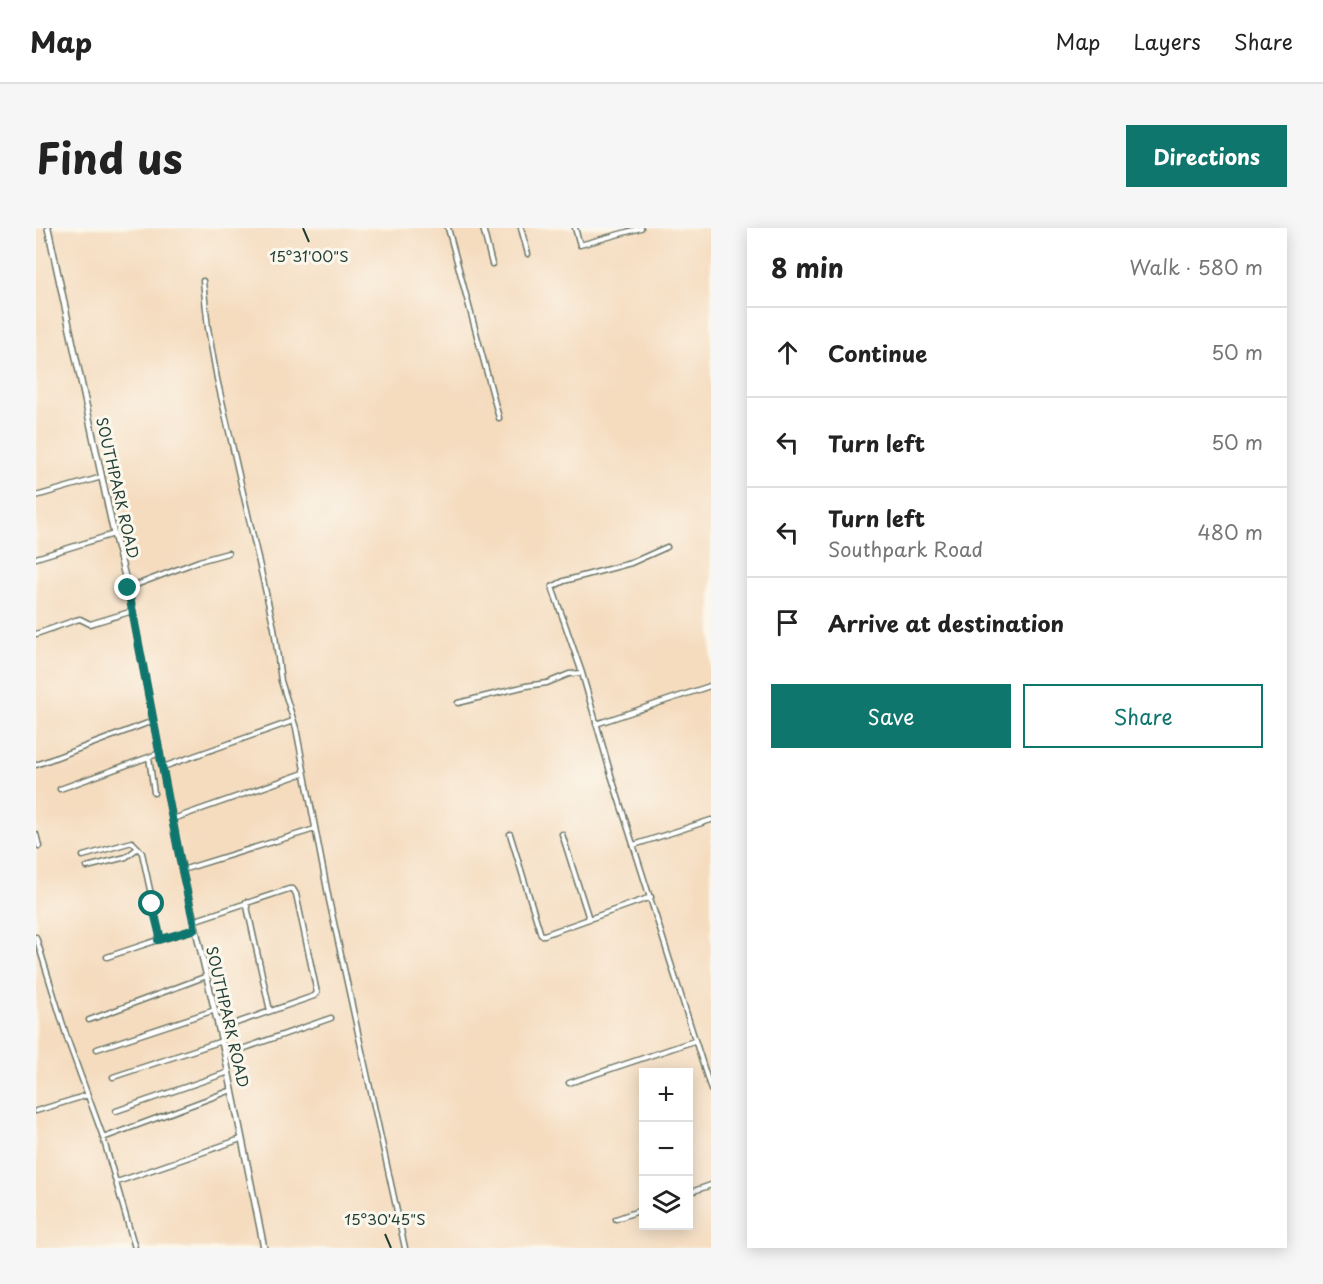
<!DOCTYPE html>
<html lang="en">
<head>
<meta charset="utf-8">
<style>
  :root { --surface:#fff; --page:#f6f6f6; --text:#222; --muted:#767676; --line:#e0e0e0; --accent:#0f766e }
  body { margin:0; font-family:"Playpen Sans",sans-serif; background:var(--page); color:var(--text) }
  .controls { position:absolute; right:18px; bottom:18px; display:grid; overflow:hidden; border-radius:0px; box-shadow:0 3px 15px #0003 }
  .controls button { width:54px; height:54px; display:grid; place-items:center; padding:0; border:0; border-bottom:2px solid var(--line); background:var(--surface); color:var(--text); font:30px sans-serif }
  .stop { position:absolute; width:18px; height:18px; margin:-14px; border:4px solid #0f766e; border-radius:50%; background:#fff }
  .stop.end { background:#0f766e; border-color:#fff; box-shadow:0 2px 6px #0008 }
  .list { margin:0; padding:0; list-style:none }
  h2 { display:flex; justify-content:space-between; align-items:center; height:78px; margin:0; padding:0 24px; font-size:26px }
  h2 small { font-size:20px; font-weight:400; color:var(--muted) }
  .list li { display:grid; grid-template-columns:39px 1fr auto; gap:18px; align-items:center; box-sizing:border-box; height:90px; padding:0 24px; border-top:2px solid var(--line) }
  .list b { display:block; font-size:22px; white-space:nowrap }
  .list p { margin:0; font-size:20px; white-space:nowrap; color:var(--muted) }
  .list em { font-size:20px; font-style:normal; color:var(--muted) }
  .actions { display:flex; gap:12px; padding:18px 24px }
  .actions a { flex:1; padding:14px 0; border:2px solid var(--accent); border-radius:0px; text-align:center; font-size:21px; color:var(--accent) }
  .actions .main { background:var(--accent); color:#fff }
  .icon { flex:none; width:33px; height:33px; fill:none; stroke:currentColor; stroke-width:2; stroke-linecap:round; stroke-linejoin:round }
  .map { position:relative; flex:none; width:675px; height:1020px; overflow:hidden; border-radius:0px }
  header { display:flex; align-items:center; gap:36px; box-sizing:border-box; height:84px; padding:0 30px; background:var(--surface); border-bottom:2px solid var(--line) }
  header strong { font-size:28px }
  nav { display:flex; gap:33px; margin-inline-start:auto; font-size:21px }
  .intro { display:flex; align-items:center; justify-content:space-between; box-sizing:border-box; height:144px; padding:0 36px }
  h1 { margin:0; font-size:42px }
  .button { padding:15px 27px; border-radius:0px; background:var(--accent); color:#fff; font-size:21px; font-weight:700 }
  main { display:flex; gap:36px; padding:0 36px }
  aside { flex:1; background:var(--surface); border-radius:0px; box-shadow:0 3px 15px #0003 }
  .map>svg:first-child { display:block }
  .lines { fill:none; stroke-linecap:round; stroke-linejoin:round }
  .street-casing { stroke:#6a7565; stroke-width:7 }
  .secondary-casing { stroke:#6a7565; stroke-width:8 }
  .street { stroke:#fff; stroke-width:4 }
  .secondary { stroke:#fff; stroke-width:5 }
  .route { stroke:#0f766e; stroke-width:8 }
  .ticks { fill:none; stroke:#1f3d34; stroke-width:2 }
  .labels { text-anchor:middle; stroke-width:6; stroke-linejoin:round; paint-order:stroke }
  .street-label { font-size:15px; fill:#1f3d34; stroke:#fbf7ec }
  .ticks-label { font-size:15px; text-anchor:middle; fill:#1f3d34; stroke:#fbf7ec; stroke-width:6; stroke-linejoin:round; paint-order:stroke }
</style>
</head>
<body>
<header>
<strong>Map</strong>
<nav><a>Map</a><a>Layers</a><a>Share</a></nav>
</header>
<div class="intro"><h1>Find us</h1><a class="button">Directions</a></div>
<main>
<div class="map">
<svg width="675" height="1020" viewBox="0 0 675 1020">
  <rect width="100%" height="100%" fill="#fbf7ec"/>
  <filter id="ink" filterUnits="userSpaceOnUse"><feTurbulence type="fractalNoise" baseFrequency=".0167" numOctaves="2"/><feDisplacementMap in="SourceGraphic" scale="12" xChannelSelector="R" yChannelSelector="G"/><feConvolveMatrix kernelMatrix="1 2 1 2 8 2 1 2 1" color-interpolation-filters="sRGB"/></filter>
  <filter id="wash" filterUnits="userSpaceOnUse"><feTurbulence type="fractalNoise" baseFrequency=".008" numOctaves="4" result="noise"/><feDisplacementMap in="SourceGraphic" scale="24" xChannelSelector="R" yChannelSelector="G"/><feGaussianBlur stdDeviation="1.35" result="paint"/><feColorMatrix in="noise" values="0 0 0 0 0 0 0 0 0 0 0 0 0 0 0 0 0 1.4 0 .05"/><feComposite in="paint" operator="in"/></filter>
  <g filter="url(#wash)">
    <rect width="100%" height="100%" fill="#f5dcbf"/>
  </g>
  <g filter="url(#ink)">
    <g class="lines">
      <defs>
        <path id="street" d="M412,0L463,190
          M447,0L456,36
          M485,0L492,26
          M539,0L544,17L605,0
          M167,53L172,100L181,151L238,400L245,453L260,500L293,672L369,1020
          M0,268L66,249
          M631,319L595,335L528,353L516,359L546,445L575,547L675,862
          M0,330L78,306
          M92,360L163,333L192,325
          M0,406L40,392L44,391L54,396L97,383
          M422,475L490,458L511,455L533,446L546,445
          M560,496L674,458
          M113,529L118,565
          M0,537L117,493
          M127,539L257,493
          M24,561L124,525
          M137,591L268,545
          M0,606L3,618
          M474,606L505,707H508L615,669
          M526,606L553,691
          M598,617L675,592
          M47,628L96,614L102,620L90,629L51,639
          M146,642L279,601
          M210,674L234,783
          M157,693L253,661H257L260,666L281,765L278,768L183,801
          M0,709L32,813L66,906L99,1020
          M123,712L160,701
          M71,729L122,712L124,708L106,625L102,620
          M53,792L171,748
          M61,821L179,782
          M189,827L295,790
          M77,849L186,813
          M533,855L658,813
          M0,883L52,867
          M80,883L193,844
          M67,910L196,862
          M81,954L205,911
          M652,965L675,957
          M580,991L608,981"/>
        <path id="secondary" d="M12,0L78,306L92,360L146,642L189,827L228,1020"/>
      </defs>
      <use href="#street" class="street-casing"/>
      <use href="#secondary" class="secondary-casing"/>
      <use href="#street" class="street"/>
      <use href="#secondary" class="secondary"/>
    </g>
  </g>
  <g class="lines" filter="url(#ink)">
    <path class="route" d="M92,360L146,642L159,701L122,712L124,708L116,676"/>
  </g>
  <path class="ticks" d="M267,0L273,14M349,1006L355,1020"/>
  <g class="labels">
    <g class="street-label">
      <text transform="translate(81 260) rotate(77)" y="5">SOUTHPARK ROAD</text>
      <text transform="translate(191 789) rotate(77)" y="5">SOUTHPARK ROAD</text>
    </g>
  </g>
  <g class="ticks-label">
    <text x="273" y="34">15°31'00"S</text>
    <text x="349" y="997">15°30'45"S</text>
  </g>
</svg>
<div class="controls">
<button>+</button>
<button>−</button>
<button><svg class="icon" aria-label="layers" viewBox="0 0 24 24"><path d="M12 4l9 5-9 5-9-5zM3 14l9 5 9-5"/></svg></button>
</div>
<div class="stop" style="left:116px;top:676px"></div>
<div class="stop end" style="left:92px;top:360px"></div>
</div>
<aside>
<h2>8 min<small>Walk · 580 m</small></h2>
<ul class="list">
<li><svg class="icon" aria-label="ahead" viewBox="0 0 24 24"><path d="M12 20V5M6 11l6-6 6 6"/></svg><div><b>Continue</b></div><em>50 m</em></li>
<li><svg class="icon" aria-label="left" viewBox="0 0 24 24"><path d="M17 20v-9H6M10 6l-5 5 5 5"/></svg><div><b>Turn left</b></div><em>50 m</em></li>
<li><svg class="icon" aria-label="left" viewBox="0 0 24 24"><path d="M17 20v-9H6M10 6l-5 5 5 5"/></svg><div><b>Turn left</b><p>Southpark Road</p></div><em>480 m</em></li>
<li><svg class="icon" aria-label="arrive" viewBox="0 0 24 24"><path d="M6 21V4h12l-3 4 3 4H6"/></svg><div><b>Arrive at destination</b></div></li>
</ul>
<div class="actions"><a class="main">Save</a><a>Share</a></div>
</aside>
</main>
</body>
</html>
